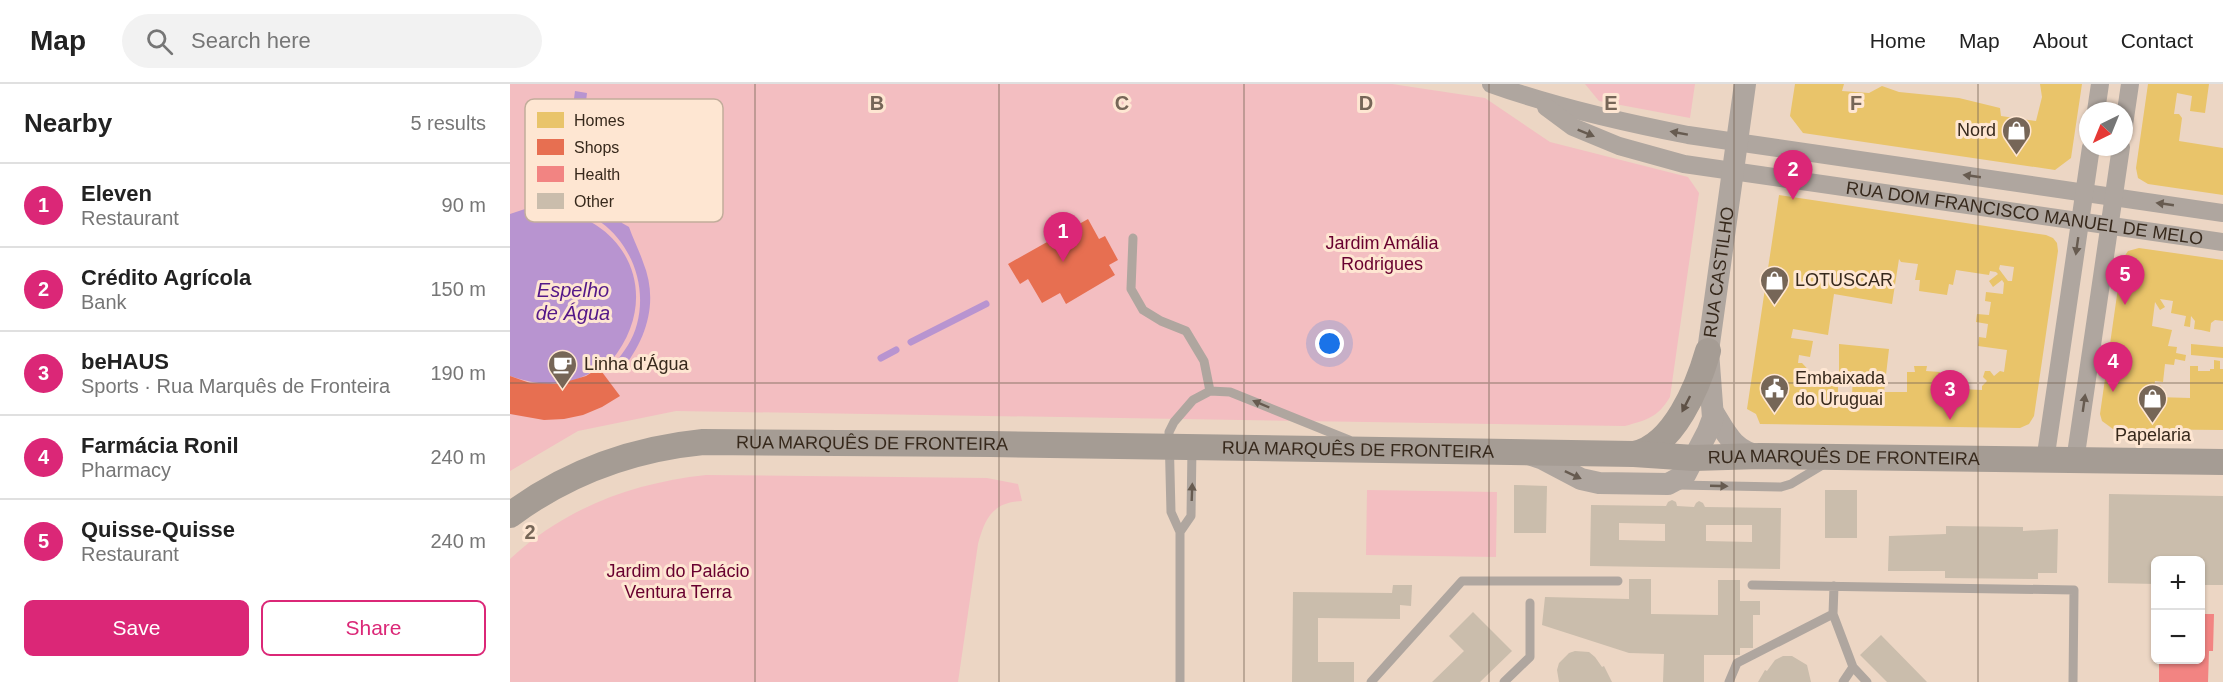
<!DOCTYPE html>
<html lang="en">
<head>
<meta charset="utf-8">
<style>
  :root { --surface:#fff; --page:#f2f2f2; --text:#222; --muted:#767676; --line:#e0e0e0; --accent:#db2777 }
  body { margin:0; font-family:Helvetica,sans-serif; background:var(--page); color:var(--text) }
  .controls { position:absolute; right:18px; bottom:18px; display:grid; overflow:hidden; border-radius:9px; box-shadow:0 2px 4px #0004 }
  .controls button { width:54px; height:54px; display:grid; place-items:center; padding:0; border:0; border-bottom:2px solid var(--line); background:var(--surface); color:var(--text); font:30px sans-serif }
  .compass { position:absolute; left:1569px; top:18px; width:54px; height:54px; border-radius:50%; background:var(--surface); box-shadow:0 2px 4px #0004; rotate:223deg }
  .you { position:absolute; left:820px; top:260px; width:21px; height:21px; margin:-15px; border:4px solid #fff; border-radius:50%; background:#1a73e8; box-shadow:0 0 0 9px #1a73e833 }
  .badge { display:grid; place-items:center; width:39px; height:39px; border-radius:50%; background:var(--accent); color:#fff; font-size:20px; font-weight:700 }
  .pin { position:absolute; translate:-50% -50px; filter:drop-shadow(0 2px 3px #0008) }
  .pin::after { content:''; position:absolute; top:32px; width:21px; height:18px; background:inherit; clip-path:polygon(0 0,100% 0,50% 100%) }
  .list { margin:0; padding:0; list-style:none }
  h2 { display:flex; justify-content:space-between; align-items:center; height:78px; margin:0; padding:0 24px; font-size:26px }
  h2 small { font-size:20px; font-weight:400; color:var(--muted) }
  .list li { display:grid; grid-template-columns:39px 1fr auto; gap:18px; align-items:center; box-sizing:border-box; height:84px; padding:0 24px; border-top:2px solid var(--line) }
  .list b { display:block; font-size:22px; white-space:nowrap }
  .list p { margin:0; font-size:20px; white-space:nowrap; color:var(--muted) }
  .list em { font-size:20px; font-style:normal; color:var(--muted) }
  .actions { display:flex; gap:12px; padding:18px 24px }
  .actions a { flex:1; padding:14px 0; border:2px solid var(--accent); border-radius:9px; text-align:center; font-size:21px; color:var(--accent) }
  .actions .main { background:var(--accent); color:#fff }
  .icon { flex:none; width:33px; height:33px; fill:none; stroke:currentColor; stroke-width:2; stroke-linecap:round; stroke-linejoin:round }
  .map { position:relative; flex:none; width:1713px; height:598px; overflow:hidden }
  header { display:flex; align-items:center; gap:36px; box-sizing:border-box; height:84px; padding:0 30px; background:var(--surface); border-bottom:2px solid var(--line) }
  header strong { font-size:28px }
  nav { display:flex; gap:33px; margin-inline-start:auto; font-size:21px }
  .search { width:420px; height:54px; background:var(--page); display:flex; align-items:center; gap:15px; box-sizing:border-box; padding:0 21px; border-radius:33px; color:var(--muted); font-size:22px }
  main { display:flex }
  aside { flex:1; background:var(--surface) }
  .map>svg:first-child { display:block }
  .green { fill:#f3bec1 }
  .water { fill:#b894d0 }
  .homes { fill:#e9c46a; fill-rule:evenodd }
  .shops { fill:#e76f51 }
  .health { fill:#f28482 }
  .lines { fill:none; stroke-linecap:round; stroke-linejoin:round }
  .stream { stroke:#b894d0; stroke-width:7 }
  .building { fill:#cabdac; fill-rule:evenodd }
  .service { stroke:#afa69f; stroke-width:9 }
  .minor { stroke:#afa69f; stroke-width:18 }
  .tertiary { stroke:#afa69f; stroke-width:22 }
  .secondary { stroke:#a59c94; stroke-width:26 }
  .oneway { fill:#675b50 }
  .oneway2 { fill:#5e5146 }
  .grid { fill:none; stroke:#766657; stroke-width:1.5; stroke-opacity:0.55 }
  .labels { text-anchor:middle; stroke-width:6; stroke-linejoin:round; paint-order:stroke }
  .poi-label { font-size:18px; fill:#37291c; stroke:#fee6d2; text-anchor:start }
  .street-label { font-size:18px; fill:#37291c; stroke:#fee6d2 }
  .park-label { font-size:18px; fill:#68002f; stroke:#fee6d2 }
  .water-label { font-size:20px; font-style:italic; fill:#541888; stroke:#fee6d2 }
  .key { fill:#fee6d2; stroke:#c2ad9b; stroke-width:1.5 }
  .key-label { font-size:16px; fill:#37291c }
  .grid-label { font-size:20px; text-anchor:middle; font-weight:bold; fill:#766657; stroke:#fee6d2; stroke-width:6; stroke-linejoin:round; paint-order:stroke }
</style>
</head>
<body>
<header>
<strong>Map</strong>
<div class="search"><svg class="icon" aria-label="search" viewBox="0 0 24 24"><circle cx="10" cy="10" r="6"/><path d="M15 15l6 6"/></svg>Search here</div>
<nav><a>Home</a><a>Map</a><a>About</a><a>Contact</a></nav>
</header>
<main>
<aside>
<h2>Nearby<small>5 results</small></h2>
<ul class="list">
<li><span class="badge">1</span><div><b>Eleven</b><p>Restaurant</p></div><em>90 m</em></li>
<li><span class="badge">2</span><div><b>Crédito Agrícola</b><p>Bank</p></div><em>150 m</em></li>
<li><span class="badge">3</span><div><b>beHAUS</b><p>Sports · Rua Marquês de Fronteira</p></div><em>190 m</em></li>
<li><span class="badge">4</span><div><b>Farmácia Ronil</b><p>Pharmacy</p></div><em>240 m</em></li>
<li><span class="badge">5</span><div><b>Quisse-Quisse</b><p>Restaurant</p></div><em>240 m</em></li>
</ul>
<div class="actions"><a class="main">Save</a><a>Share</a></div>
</aside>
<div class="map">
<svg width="1713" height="598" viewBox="0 0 1713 598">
  <rect width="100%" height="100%" fill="#ecd6c4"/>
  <path class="green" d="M0,0H882L975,14L1040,58L1178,93L1189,109L1160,313C1148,333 1137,336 1115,342L166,327L68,347L0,387Z
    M1075,0H1185L1180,34L1089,17Z
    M196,391L477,394L508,400L512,417C483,418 475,434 468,460L448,598H0V475C55,424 122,399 196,391Z
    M857,406L987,408L986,473L856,471Z"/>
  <path class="water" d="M65,7L77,9L69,78L71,70L87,79L74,104L79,111L92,107L97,109L94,114L90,116L85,125L94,130L98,128L111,135L112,139L119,143C123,155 129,166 133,178C149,217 137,255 111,287L104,280C114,268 123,256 127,240C141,187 106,129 50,122Z
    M24,122H40V125C120,135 153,215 101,277L99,275C68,303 38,305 0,292V130Z"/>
  <path class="homes" d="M1285,0H1334L1332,7L1359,9L1372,2L1389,8L1449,14L1490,24L1491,32L1526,37L1532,13L1530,0H1572L1561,74L1545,86L1293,49L1280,32Z
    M1638,0H1699L1695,29L1680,27L1682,12L1667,9L1664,30H1669L1672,34L1669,57L1713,64V111L1638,100L1628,94L1626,84Z
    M1269,111L1536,151L1543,154L1547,159L1548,167L1524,332L1519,340L1510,344L1250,340L1246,330L1237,325ZM1389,175L1391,178L1408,180L1405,196H1410L1409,207L1437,211L1439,200L1443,201L1446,186L1479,191L1480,187L1486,188L1488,190L1479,197L1483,203L1492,196L1494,199L1493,210L1476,208L1475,217L1481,218L1479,231L1467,230L1466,238L1478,240L1476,254L1469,253L1468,262L1497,266L1494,288L1490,287L1484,292L1480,287H1475L1473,293L1477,297L1472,302V306L1430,304V288L1416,287L1417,282H1404L1405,288H1397V308H1374L1379,265L1329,260V289H1343L1342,312H1328V291H1314L1313,299H1306V294L1292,279H1288L1289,271L1300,273L1303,257L1281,254L1283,245L1318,251L1324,210L1382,220ZM1490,181L1504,183L1502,197H1498L1489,185Z
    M1629,164L1713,176V237L1705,236L1701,239L1700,248L1691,246L1684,245L1685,237L1681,232L1680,243L1674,242L1676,232L1661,229L1663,217L1650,215L1655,223L1650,226L1645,218L1642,242L1662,246L1658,262L1667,263L1666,269L1676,271L1675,277L1665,275L1664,281L1655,280L1653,298L1645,297L1643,308L1650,301L1654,306L1647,313L1680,314V282H1688V287H1700V285H1704V276L1710,277V285H1713V346L1603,345L1592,337L1590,330L1612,176L1618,167Z
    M1681,260L1713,263V274L1681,271Z"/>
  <path class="shops" d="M578,135L589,155L595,152L608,176L599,181L605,191L556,220L550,209L532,219L518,195L510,200L498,180Z
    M89,284L110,312L92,323L73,331L54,335L34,336L0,330V292L20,299L49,300L76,292Z"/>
  <path class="health" d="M1690,530H1704L1703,567H1699L1698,598H1649V576H1690Z"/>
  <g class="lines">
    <path class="stream" d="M401,258L476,220
      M371,274L386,266"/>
  </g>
  <path class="building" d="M1004,401L1037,402L1036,449H1004Z
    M1315,406H1347V454H1315Z
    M1599,410L1713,412V501H1690V476H1646V500L1598,499Z
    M1162,416L1166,418L1167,422L1184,423L1186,419L1189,417L1193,419L1195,423L1271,424L1270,485L1080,482L1081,421L1156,422L1158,418ZM1109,439L1155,440V457L1109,456ZM1196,441H1242V458L1196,457Z
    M1436,442L1513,443V447L1548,445L1547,489H1528V495L1435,494V487H1378L1379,452L1436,450Z
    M1119,495H1141V530L1208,531V496H1230V517H1250V531H1243V564H1230V571H1194V598H1153L1154,570L1119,569L1032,541L1035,513L1119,515Z
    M883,501H902L901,522L890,521V535L808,534V578H844V598H782L783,508L882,509Z
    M963,528L1002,567L970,598H922L954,567L939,552Z
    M1371,551L1417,598H1377L1350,571Z
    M1065,567L1079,568L1085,573L1092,583L1094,582L1102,598H1049L1047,586L1049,579L1059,569Z
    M1273,572H1282L1297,581L1301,598H1248L1255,586L1257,587L1265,576Z"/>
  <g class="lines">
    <path class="service" d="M623,154L621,205L633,226L651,237L676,247L694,277L700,307
      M1168,401L1271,403L1281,400L1316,379
      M670,448L681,432L682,364
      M1242,501L1564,506L1563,598
      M1324,502L1323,530L1343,583L1357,598
      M670,598V448L661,428L659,348L664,338L683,316L700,307L720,308L839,356
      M861,598L952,497H1108
      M994,598L1020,573V519
      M1219,598L1227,579L1323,530
      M1333,598L1343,583"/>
    <g class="minor">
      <path d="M981,0C1045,23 1111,38 1178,51L1713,129"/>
      <path id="s1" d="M1036,23L1063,43L1109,62L1174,80L1713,158"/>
      <path d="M1586,27L1590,0"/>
      <path d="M1614,41L1620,0"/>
      <path d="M1535,377L1581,63"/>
      <path d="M1565,377L1611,63"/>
    </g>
    <g class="tertiary">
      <path d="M1203,328C1216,349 1223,367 1250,372"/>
      <path id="s2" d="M1016,369L1033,375L1071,395L1089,399L1158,400L1175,391L1198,347L1203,334L1198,267L1235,0"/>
    </g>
    <g class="secondary">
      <path d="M1124,370C1164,362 1188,302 1198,267"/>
      <path id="s3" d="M0,431C58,388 122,365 193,358L481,360L1124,370L1184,374L1250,372L1713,378"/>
    </g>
  </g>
  <defs><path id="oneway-solid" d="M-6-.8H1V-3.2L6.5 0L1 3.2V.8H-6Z" transform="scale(1.5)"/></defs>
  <g class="oneway">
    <use href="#oneway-solid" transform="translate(1076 49) rotate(22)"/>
    <use href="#oneway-solid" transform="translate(1169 49) rotate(-170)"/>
    <use href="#oneway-solid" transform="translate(1462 92) rotate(-172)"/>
    <use href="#oneway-solid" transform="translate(1655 120) rotate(-172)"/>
    <use href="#oneway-solid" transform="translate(1567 162) rotate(98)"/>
    <use href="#oneway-solid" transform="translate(1574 319) rotate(-82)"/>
    <use href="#oneway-solid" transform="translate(751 320) rotate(-157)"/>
    <use href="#oneway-solid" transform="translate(1063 391) rotate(25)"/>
    <use href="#oneway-solid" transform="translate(1209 402) rotate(2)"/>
    <use href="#oneway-solid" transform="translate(682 408) rotate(-88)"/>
  </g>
  <use class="oneway2" href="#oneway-solid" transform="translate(1176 320) rotate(117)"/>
  <path class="grid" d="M245,0V598M489,0V598M734,0V598M979,0V598M1224,0V598M1468,0V598M0,299H1713"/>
  <defs>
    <symbol id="shop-pin" viewBox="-11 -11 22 30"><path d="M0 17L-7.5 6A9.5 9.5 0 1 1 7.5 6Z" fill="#766657" stroke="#fee6d2"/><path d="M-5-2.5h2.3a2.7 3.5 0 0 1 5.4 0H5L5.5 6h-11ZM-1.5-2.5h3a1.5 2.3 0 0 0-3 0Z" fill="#fff"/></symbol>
    <symbol id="cafe-pin" viewBox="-11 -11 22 30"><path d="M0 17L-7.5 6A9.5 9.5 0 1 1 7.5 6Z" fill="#766657" stroke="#fee6d2"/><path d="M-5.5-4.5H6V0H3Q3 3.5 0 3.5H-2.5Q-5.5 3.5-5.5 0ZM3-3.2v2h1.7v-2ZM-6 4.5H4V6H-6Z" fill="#fff"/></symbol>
    <symbol id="civic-pin" viewBox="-11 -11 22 30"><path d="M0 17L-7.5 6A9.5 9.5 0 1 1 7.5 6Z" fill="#766657" stroke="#fee6d2"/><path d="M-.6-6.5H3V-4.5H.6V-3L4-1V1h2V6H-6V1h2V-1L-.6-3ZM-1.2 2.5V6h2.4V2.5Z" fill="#fff"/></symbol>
  </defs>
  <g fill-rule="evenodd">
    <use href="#shop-pin" x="1490" y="30" width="33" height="45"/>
    <use href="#shop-pin" x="1248" y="180" width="33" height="45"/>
    <use href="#cafe-pin" x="36" y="264" width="33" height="45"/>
    <use href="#civic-pin" x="1248" y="288" width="33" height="45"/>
    <use href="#shop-pin" x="1626" y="298" width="33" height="45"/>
  </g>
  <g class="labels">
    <g class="poi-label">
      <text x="1486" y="52" text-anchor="end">Nord</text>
      <text x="1285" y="202">LOTUSCAR</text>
      <text x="74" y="286">Linha d'Água</text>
      <text x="1285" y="300">Embaixada<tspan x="1285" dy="21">do Uruguai</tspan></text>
      <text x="1643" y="357" text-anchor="middle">Papelaria</text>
    </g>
    <g class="street-label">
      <text dy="6" stroke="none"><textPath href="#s1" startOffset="495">RUA DOM FRANCISCO MANUEL DE MELO</textPath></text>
      <text dy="6" stroke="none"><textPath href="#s2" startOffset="378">RUA CASTILHO</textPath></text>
      <text dy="6" stroke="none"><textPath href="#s3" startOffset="378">RUA MARQUÊS DE FRONTEIRA</textPath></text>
      <text dy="6" stroke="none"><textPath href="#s3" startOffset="864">RUA MARQUÊS DE FRONTEIRA</textPath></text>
      <text dy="6" stroke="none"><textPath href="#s3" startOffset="1350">RUA MARQUÊS DE FRONTEIRA</textPath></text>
    </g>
    <g class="park-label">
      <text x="872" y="165">Jardim Amália<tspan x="872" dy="21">Rodrigues</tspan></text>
      <text x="168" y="493">Jardim do Palácio<tspan x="168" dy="21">Ventura Terra</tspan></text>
    </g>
    <g class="water-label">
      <text x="63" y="213">Espelho<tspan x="63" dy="23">de Água</tspan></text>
    </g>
  </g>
  <rect x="15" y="15" width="198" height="123" rx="9" class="key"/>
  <rect x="27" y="28" width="27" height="16" fill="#e9c46a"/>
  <rect x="27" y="55" width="27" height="16" fill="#e76f51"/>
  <rect x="27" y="82" width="27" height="16" fill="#f28482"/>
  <rect x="27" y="109" width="27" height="16" fill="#cabdac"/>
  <g class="key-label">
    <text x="64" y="42">Homes</text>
    <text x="64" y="69">Shops</text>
    <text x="64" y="96">Health</text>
    <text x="64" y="123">Other</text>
  </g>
  <g class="grid-label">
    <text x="367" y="26">B</text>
    <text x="612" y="26">C</text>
    <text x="856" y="26">D</text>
    <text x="1101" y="26">E</text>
    <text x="1346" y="26">F</text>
    <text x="20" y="455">2</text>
  </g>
</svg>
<div class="controls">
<button>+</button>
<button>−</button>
</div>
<svg class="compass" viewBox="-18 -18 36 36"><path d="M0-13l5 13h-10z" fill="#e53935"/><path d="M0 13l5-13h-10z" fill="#767676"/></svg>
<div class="you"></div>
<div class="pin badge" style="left:553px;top:178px">1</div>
<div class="pin badge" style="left:1283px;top:116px">2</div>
<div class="pin badge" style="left:1440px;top:336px">3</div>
<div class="pin badge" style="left:1603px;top:308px">4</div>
<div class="pin badge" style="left:1615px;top:221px">5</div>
</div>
</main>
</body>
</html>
